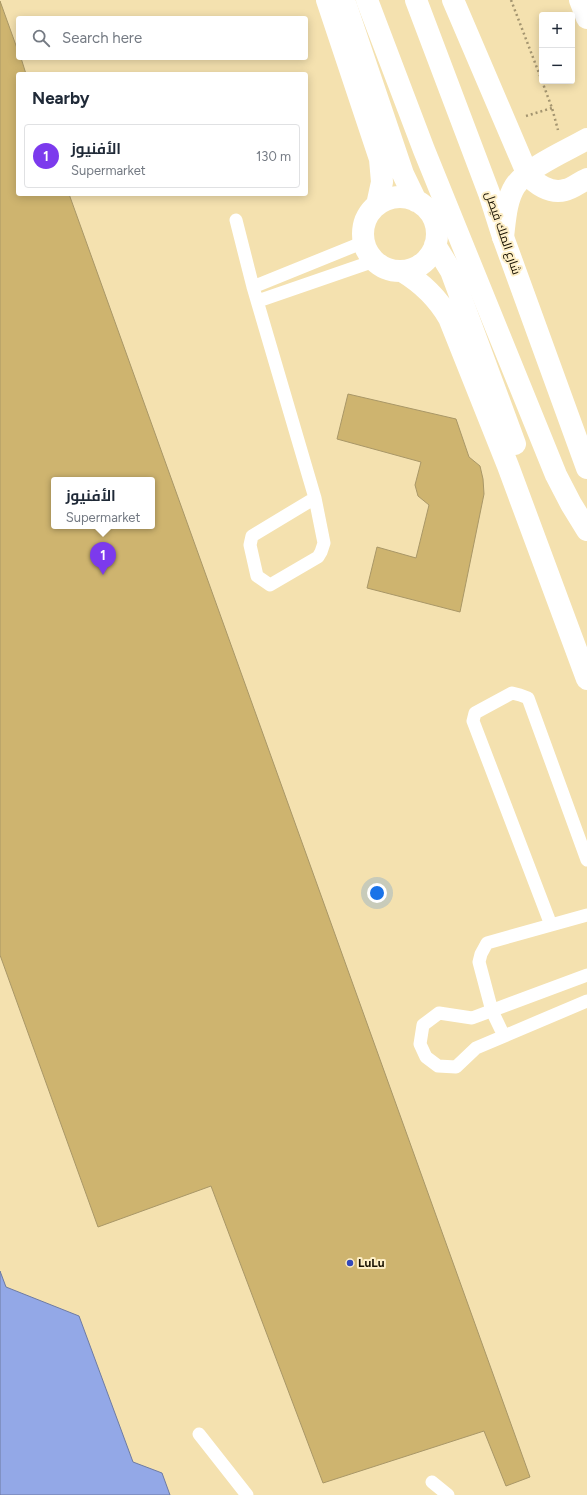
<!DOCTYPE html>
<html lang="en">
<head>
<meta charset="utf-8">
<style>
  :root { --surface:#fff; --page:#f2f2f3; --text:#1f2937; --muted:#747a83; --line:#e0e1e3; --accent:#7c3aed }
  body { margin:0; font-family:Figtree,Cairo,sans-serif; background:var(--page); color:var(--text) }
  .controls { position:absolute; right:12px; top:12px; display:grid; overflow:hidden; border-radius:4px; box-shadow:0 2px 10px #0003 }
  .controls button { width:36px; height:36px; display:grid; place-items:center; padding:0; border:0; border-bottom:1px solid var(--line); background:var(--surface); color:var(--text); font:20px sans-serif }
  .you { position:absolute; left:377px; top:893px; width:14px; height:14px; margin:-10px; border:3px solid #fff; border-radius:50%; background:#1a73e8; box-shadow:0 0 0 6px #1a73e833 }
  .badge { display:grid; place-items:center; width:26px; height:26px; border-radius:50%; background:var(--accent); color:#fff; font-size:13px; font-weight:700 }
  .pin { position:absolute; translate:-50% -33px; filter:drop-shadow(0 1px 2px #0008) }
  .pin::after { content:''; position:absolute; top:21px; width:14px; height:12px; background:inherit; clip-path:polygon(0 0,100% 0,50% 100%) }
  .popup { position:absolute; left:51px; top:477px; width:104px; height:52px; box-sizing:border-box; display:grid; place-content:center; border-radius:4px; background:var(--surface); filter:drop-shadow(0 1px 3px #0005); font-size:13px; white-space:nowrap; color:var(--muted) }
  .popup b { font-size:15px; color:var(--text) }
  .popup::after { content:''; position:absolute; left:50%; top:100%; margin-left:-8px; border:8px solid transparent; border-top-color:var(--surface) }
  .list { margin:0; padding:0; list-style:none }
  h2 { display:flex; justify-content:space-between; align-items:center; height:52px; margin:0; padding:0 16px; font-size:17px }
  h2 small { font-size:13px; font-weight:400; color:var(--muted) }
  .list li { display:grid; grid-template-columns:26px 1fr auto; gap:12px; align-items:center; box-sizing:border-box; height:64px; margin:0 8px 8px; padding:0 8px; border:1px solid var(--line); border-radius:4px }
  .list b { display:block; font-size:15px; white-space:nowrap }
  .list p { margin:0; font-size:13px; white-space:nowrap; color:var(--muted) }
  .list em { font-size:13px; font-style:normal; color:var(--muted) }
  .icon { flex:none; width:22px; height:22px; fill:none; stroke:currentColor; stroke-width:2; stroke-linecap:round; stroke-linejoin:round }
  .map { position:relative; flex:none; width:587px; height:1495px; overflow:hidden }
  .search { position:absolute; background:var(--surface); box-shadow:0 2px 10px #0003; left:16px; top:16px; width:292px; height:44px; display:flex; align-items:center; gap:10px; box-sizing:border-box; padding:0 14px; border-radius:4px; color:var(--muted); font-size:15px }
  .panel { position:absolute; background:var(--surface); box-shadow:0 2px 10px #0003; left:16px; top:72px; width:292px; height:124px; border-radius:4px }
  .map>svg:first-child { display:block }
  .water { fill:#93a8e7; stroke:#6e7ba2 }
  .building { fill:#ceb46f; stroke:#a99767; fill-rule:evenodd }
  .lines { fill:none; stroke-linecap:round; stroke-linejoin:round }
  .path { stroke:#a49570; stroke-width:2.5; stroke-dasharray:2 3; stroke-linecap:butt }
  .lane { stroke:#fff; stroke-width:13 }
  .street { stroke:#fff; stroke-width:22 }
  .secondary { stroke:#fff; stroke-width:22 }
  .highway { stroke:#fff; stroke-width:22 }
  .poi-dot { fill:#3348ba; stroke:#feefc7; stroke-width:1.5 }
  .labels { text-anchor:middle; stroke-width:4; stroke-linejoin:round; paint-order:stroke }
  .street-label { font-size:12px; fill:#191202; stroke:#feefc7 }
  .poi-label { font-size:12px; font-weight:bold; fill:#191202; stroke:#feefc7; text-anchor:start }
</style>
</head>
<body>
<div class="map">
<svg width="587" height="1495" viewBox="0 0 587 1495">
  <rect width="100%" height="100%" fill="#f4e1af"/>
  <path class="water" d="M0,1271L6,1287L79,1316L133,1462L162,1473L170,1495H0Z"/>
  <path class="building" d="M0,1L18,51V58H21L26,74H18V194H69L530,1477L506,1486L484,1431L323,1483L211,1186L98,1227L0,955ZM54,480H152V526H54Z
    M348,394L456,419L469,457L480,466L483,479L484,494L460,612L367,588L377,547L416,558L429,505L418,496L415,485L421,462L337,439Z"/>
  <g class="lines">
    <path class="path" d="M511,0L542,81
      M542,81L552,108L558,130
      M526,116L552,108"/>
    <path class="lane" d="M236,220L253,287L315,498L324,543L321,552L318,557L270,585L257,576L250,545L252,536L315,498
      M253,287L364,242
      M258,301L374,261
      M551,925L473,721L475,713L512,693L520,695L528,698L587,860
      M587,975L472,1018L439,1013L423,1025L420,1044L426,1057L438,1066L456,1067L476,1048L587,1001
      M504,1036L492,1011L479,962L481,954L487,943L587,915
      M199,1434L247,1495
      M432,1482L448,1495"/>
    <path class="street" d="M327,0L380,159L382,182L377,205
      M344,0L403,174L416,201
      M363 234a37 37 0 1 1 74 0a37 37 0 1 1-74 0Z
      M435,245L451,271L515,444
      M402,271C422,283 437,297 449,318L508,466L587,679"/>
    <path class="secondary" d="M527,173C535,184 550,194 565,190C572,189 580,182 587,179
      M503,237C505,221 506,200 515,186C528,167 566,151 587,139"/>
    <path class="highway" d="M367,0L424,150L556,475L571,504L587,530
      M416,0L489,193L503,237L587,468
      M453,0L527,173
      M580,0L587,18"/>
  </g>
  <circle class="poi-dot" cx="350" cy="1263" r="4"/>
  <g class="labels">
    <g class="street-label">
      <text transform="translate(503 233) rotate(71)" y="4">شارع الملك فيصل</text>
    </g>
    <g class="poi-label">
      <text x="358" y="1267">LuLu</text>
    </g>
  </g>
</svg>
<div class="controls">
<button>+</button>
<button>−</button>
</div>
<div class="you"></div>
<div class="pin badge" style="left:103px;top:575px">1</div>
<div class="popup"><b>الأفنيوز</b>Supermarket</div>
<div class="search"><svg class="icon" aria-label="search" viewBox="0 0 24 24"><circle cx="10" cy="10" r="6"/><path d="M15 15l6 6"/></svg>Search here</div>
<section class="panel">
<h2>Nearby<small></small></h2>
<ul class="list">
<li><span class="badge">1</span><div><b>الأفنيوز</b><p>Supermarket</p></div><em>130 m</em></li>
</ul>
</section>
</div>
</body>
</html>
